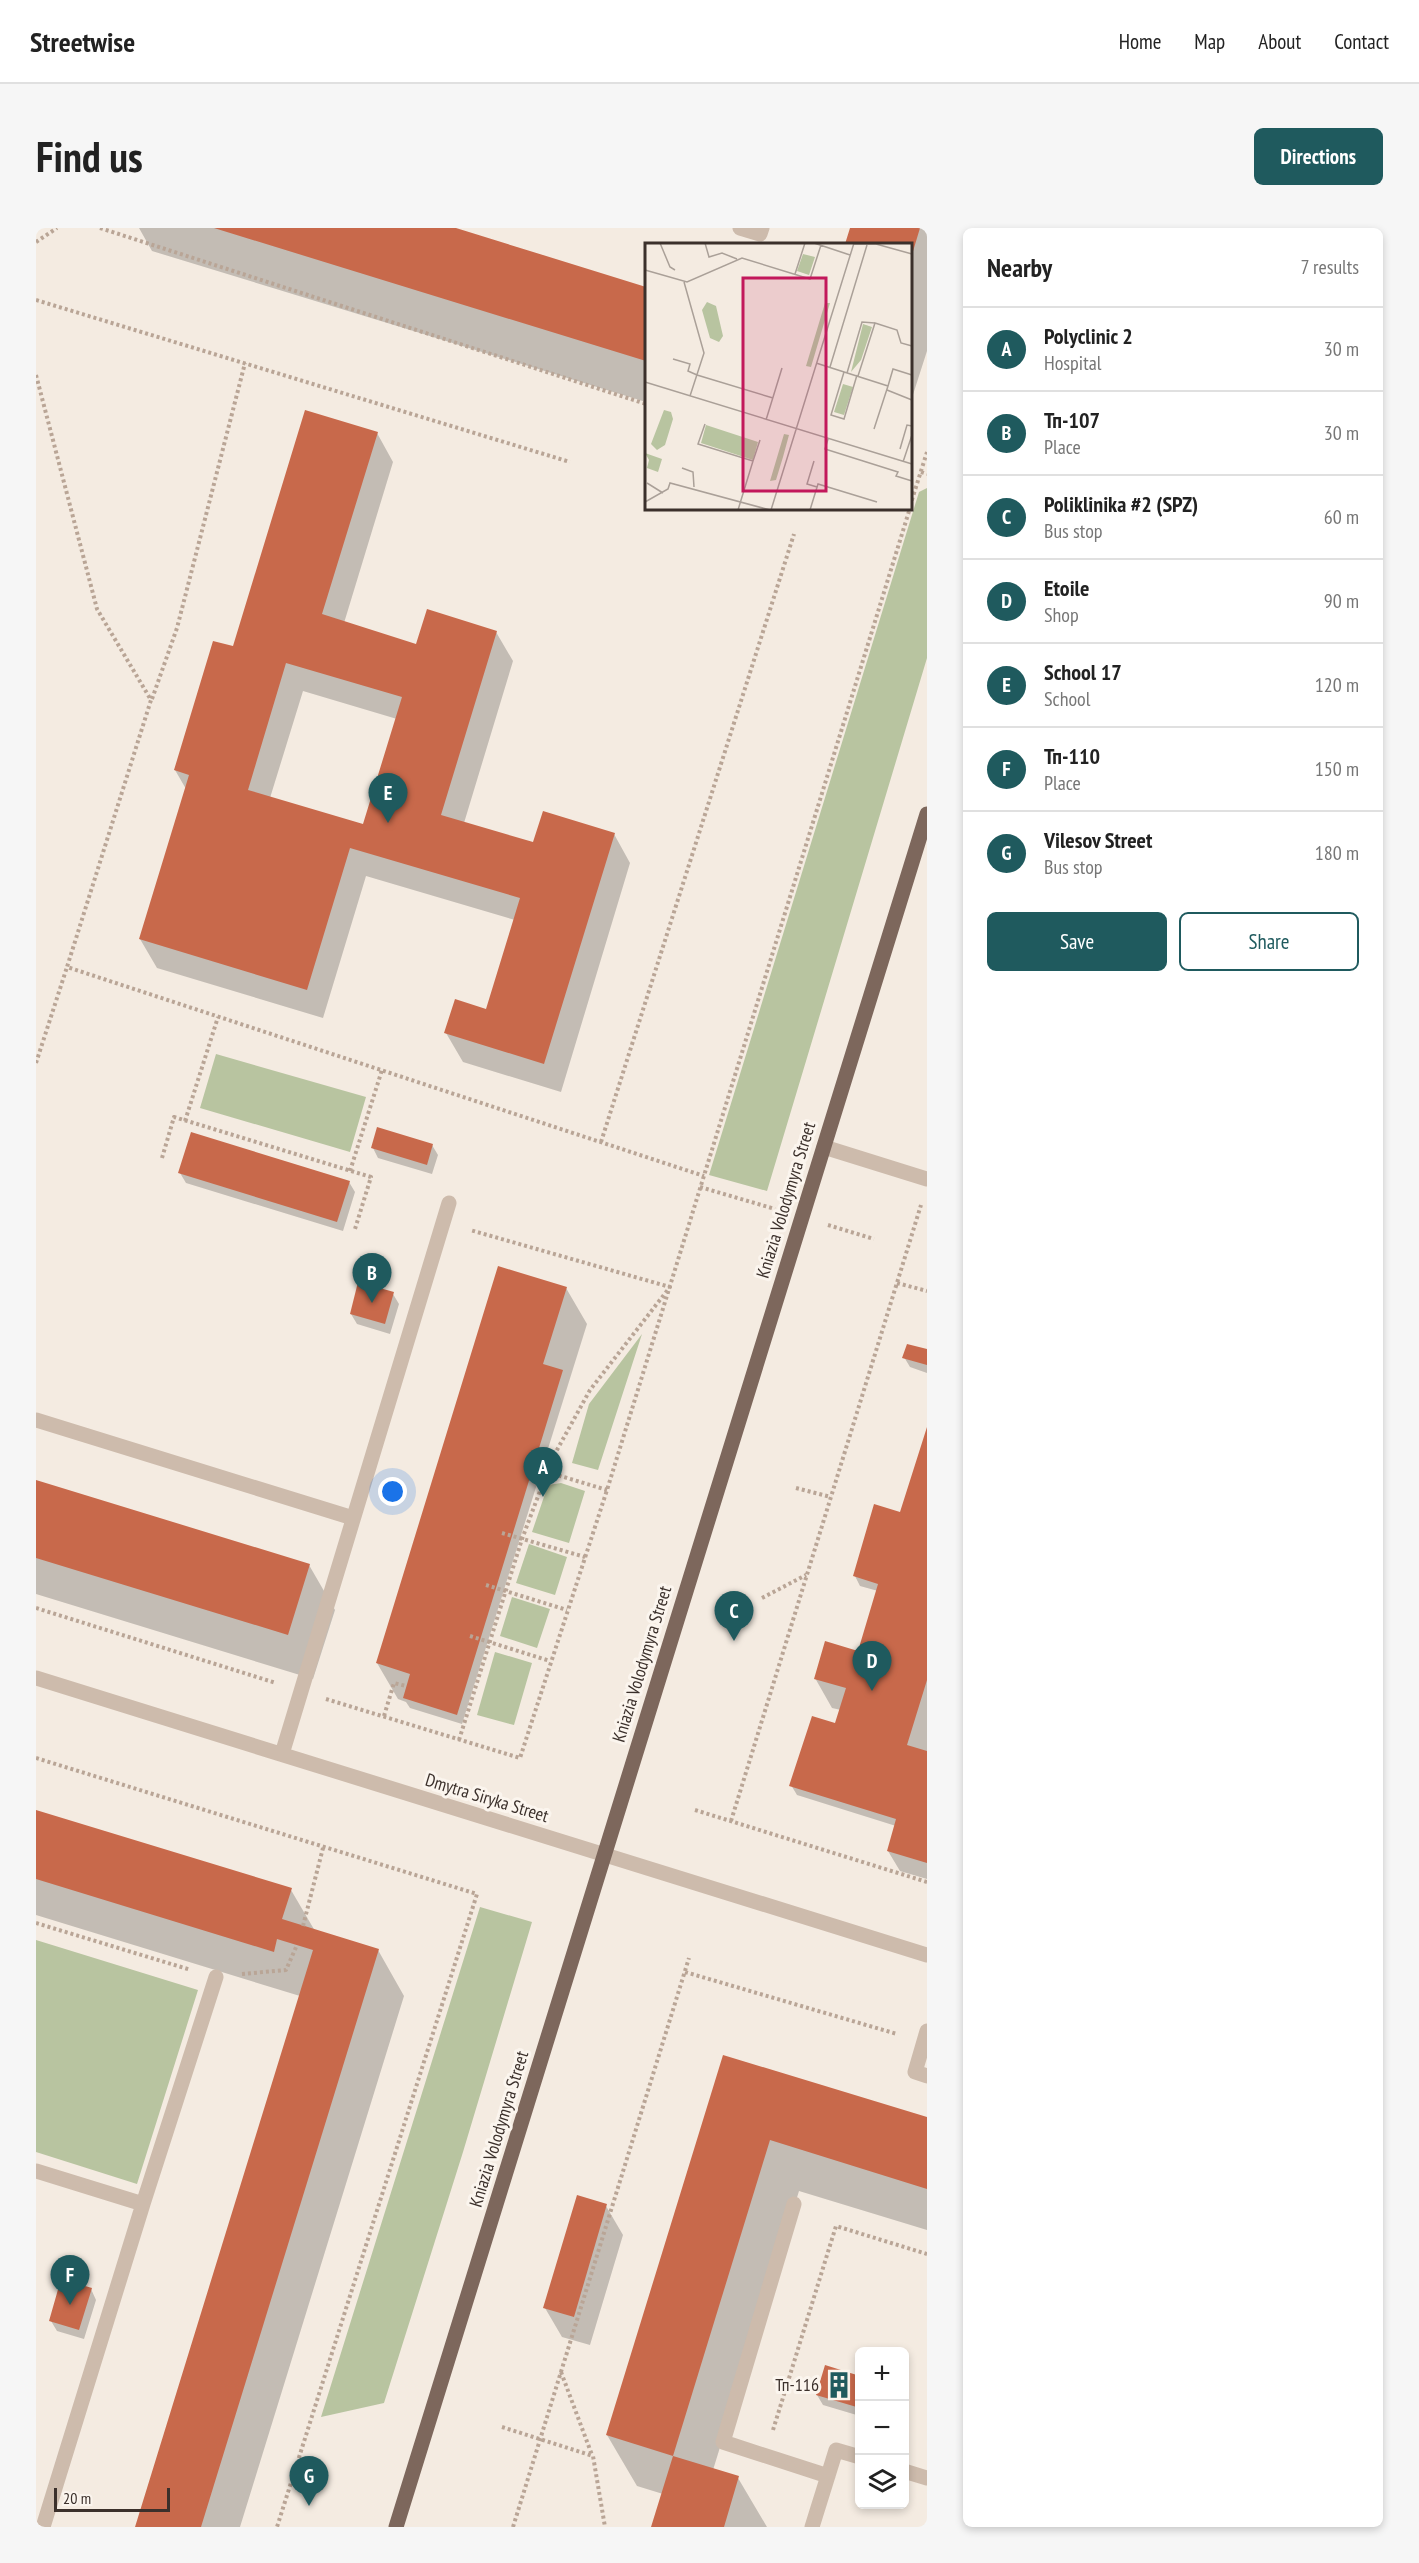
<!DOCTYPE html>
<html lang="en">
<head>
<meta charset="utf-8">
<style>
  :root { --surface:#fff; --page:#f6f6f6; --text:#222; --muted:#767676; --line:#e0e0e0; --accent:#1f5a5e }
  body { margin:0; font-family:"PT Sans Narrow",sans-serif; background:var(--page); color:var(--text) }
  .controls { position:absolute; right:18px; bottom:18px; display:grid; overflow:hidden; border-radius:9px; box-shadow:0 3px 9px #0003 }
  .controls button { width:54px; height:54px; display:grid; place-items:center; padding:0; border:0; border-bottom:2px solid var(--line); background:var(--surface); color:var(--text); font:30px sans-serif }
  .scale { position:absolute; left:18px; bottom:15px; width:116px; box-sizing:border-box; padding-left:6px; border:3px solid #3b302b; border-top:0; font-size:16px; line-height:21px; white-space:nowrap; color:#3b302b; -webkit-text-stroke:4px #fbf5ee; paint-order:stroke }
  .you { position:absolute; left:357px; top:1264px; width:21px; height:21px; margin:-15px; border:4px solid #fff; border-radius:50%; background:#1a73e8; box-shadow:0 0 0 9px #1a73e833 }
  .badge { display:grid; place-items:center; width:39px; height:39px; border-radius:50%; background:var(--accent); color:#fff; font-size:20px; font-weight:700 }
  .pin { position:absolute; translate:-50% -50px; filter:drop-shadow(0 2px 3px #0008) }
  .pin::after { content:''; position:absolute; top:32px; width:21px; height:18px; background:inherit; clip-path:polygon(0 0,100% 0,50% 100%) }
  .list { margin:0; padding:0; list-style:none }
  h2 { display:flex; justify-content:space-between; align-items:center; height:78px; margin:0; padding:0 24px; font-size:26px }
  h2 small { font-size:20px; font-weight:400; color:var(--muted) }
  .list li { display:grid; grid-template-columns:39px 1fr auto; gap:18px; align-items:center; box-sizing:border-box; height:84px; padding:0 24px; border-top:2px solid var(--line) }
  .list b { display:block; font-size:22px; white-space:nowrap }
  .list p { margin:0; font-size:20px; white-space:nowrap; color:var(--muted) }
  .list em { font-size:20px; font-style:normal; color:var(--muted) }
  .actions { display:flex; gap:12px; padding:18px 24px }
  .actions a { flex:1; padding:14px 0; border:2px solid var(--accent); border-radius:9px; text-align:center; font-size:21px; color:var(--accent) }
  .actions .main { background:var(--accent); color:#fff }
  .icon { flex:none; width:33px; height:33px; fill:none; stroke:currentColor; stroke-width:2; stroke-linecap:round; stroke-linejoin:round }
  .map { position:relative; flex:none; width:891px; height:2299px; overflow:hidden; border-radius:9px }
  header { display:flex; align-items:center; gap:36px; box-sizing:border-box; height:84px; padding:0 30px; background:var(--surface); border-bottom:2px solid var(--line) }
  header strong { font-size:28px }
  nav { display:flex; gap:33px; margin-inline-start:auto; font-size:21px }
  .intro { display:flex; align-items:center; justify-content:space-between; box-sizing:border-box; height:144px; padding:0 36px }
  h1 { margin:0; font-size:42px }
  .button { padding:15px 27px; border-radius:9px; background:var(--accent); color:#fff; font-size:21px; font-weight:700 }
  main { display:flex; gap:36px; padding:0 36px }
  aside { flex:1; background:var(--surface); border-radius:9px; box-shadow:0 3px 9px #0003 }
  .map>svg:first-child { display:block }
  .green { fill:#b8c4a0 }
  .shadow { fill:#0003; fill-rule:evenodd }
  .building { fill:#c8694b; fill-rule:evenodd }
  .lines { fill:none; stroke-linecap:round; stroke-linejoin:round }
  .path { stroke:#b9a596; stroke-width:4; stroke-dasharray:3 3; stroke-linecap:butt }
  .minor { stroke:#cdbbac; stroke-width:15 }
  .major { stroke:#7d675c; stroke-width:15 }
  .labels { text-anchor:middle; stroke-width:6; stroke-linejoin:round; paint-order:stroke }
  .street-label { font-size:18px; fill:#3b302b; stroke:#fbf5ee }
  .poi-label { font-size:18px; fill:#3b302b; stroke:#fbf5ee; text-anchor:end }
  .inset-road { fill:none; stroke:#aaa098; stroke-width:1.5 }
  .view { fill:#c2185b; fill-opacity:0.15; stroke:#c2185b; stroke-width:3 }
  .inset-edge { fill:none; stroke:#3b302b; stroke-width:3 }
</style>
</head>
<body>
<header>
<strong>Streetwise</strong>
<nav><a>Home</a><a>Map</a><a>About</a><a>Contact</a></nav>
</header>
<div class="intro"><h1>Find us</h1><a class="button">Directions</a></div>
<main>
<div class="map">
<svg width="891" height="2299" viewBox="0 0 891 2299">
  <rect width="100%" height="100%" fill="#f4ebe1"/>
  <path class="green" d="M891,260V430L731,963L673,947L883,264Z
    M180,826L330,869L314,924L164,880Z
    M606,1106L562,1242L536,1235L553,1176Z
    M525,1255L549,1263L533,1315L496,1304L512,1257Z
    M493,1316L531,1329L519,1367L480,1355Z
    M476,1369L514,1381L501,1420L464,1408Z
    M459,1424L496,1435L478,1497L441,1487Z
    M444,1679L496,1694L427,1924L348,2175L285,2189Z
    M0,1712L162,1762L101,1956L0,1924Z"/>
  <path class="shadow" d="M103,0H414L610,60V174L116,23Z
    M816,0H891V123L874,176V16H811Z
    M341,205L357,234L308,395L382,418L460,404L477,433L428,595L498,616L578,606L594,635L525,864L427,834L410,805L451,783L479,692L330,648L287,790L121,740L104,711L150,561L139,542L198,420ZM267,463L361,491L328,598L234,570Z
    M396,917L402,927L396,946L342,930L337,920Z
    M144,945L313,954L319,964L307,1003L150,955Z
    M530,1060L551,1096L426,1496L374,1480L370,1474L362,1471L341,1435Z
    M357,1066L363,1076L354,1106L321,1096L315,1086Z
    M891,1123V1145L874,1139L868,1129Z
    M891,1203V1651L864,1643L852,1623L860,1598L761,1567L755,1557L800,1497L805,1482L796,1480L779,1450L823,1425L842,1363L824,1358L819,1348L865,1288Z
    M0,1253L273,1337L299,1382L277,1451L0,1366Z
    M0,1584L255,1662L279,1703L342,1722L368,1768L204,2299H101L264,1768L0,1687Z
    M688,1829L891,1891V2002L763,1963L677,2242L702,2250L731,2299H617L627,2266L601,2258L571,2207Z
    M570,1978L587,2007L554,2117L526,2109L509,2080Z
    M55,2061L60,2072L48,2111L21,2103L15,2093Z
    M824,2149V2188L787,2177L781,2167Z"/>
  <path class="building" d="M178,0H420L610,59V133Z
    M814,0H884L875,30L874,16H809Z
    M269,182L342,204L286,386L380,416L391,381L461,403L405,587L497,614L507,583L579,605L508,836L408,805L419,771L450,781L484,670L314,620L271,762L103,711L153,547L138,542L177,413L197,418ZM250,435L366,469L327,596L212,562Z
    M341,899L397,916L391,937L335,920Z
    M155,904L314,953L301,994L142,945Z
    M462,1038L531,1059L507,1136L527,1142L421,1487L367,1470L374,1446L340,1435Z
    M322,1054L358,1064L349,1096L314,1086Z
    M871,1116L891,1121V1137L866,1130Z
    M891,1199V1452L871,1517L891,1523V1635L851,1623L860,1591L753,1558L776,1488L799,1495L810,1460L778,1451L789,1413L822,1423L842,1356L817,1348L838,1276L864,1284Z
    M0,1252L274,1336L252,1407L0,1330Z
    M0,1582L256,1660L246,1691L343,1721L165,2299H99L277,1722L241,1711L238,1724L0,1651Z
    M687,1827L891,1889V1961L734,1912L637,2228L570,2207Z
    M541,1967L571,1976L538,2089L507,2080Z
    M25,2051L56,2060L43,2102L13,2093Z
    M789,2137L824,2148V2180L780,2167Z
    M637,2228L703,2248L688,2299H615Z"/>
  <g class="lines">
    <path class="path" d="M64,0L610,176
      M0,14L21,0
      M0,72L534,234
      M0,147L61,381L115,472L31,739L668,948
      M885,244L891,246
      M874,278L891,224
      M116,471L141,400L209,135
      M0,835L31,739
      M149,893L182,789
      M565,914L758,306
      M126,930L138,889L335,949L319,1001
      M314,943L346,842
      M664,959L739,981
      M792,997L838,1011
      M861,1055L891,1063
      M511,1244L571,1262
      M760,1260L795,1269
      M466,1305L549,1329
      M450,1357L531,1382
      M726,1370L770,1347
      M0,1380L240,1455
      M434,1408L514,1433
      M290,1471L484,1530L571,1262L874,280
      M348,1488L358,1455L370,1458
      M423,1512L486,1311L516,1231L554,1162L634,1059L434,1002
      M0,1530L441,1666L241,2299
      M659,1582L891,1654
      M695,1593L885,977
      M0,1695L155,1742
      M267,1698L287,1620
      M649,1744L861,1806
      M206,1746L250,1742L261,1717
      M525,2144L556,2227
      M466,2199L557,2228L569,2299
      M737,2202L800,1998L891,2026
      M477,2299L653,1730"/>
    <path class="minor" d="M704,0L724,6L726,0
      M788,919L891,951
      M0,1192L317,1290
      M0,1450L891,1727
      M246,1526L413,975
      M891,1803L879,1844L891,1848
      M0,1943L107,1976L7,2299
      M107,1976L180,1749
      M758,1976L687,2214L792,2248
      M868,2243L891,2250
      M776,2299L800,2222L824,2229"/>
    <path class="major" d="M360,2299L891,586"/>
  </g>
  <defs>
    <symbol id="building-bare" viewBox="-9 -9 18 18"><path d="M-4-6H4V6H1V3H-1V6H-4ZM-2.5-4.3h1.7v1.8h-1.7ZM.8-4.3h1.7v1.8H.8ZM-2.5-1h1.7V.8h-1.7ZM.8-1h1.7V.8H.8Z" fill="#1f5a5e" stroke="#fbf5ee" stroke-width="2.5" paint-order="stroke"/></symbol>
  </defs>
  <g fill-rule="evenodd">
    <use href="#building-bare" x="784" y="2138" width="38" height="38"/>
  </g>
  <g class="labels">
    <g class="street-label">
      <text transform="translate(750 972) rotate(-73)" y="6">Kniazia Volodymyra Street</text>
      <text transform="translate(606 1436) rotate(-73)" y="6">Kniazia Volodymyra Street</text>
      <text transform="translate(451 1570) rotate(17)" y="6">Dmytra Siryka Street</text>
      <text transform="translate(463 1901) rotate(-73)" y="6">Kniazia Volodymyra Street</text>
    </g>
    <g class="poi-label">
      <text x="783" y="2163">Тп-116</text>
    </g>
  </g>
  <g transform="translate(609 15)">
    <rect width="267" height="267" fill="#f4ebe1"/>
    <path d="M158,11L170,14L164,32L152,28ZM62,59L71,63L78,93L74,99L65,95L57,67ZM180,60H185L166,124L161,123ZM218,81L227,84L216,117L206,129ZM198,141L208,144L199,172L189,169ZM19,167L26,169L28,176L20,202L12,207L6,201ZM61,182L113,199L108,217L56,200ZM139,191L144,192L138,214L131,237L125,238ZM0,210L17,216L13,229L2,225L4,217Z" fill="#b8c4a0"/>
    <path class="inset-road" d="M15,0L25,24L30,27M60,0L64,14L77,10L92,16M169,0L205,12M208,1H231L267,11M0,27L42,39L97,15L165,36L176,2M150,31L160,0M39,39L59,110L45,153M28,116L45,121L43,128L52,132L128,155M171,120L243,143L248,126L267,132M185,124L222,2M199,129L186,172L199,176L212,132M202,130L217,79L230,80M213,133L230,80L252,87L256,100L267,103M0,139L267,221M242,147L267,157M121,177L137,125M60,181L53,201L108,218L93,267M229,186L243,143M183,196L180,206L253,229L251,233L267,238M255,206L262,182L267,183M108,218L115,197M169,218L162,241L172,244M258,219L267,192M37,225L48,229L49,244M2,240L18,250M0,259L23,246L25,240L125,267M126,267L209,0M165,267L173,241L232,259"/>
    <path class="view" d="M98,35H181V248H98Z"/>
    <rect width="267" height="267" class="inset-edge"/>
  </g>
</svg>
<div class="controls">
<button>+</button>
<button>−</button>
<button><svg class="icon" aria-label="layers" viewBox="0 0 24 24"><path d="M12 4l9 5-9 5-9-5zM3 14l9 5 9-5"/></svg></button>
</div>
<div class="scale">20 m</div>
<div class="you"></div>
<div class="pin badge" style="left:507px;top:1269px">A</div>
<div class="pin badge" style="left:336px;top:1075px">B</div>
<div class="pin badge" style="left:698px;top:1413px">C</div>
<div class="pin badge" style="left:836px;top:1463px">D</div>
<div class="pin badge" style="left:352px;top:595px">E</div>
<div class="pin badge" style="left:34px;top:2077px">F</div>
<div class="pin badge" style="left:273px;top:2278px">G</div>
</div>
<aside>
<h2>Nearby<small>7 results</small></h2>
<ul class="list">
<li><span class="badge">A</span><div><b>Polyclinic 2</b><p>Hospital</p></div><em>30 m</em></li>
<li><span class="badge">B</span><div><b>Тп-107</b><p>Place</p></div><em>30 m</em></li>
<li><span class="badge">C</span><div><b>Poliklinika #2 (SPZ)</b><p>Bus stop</p></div><em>60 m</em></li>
<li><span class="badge">D</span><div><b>Etoile</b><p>Shop</p></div><em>90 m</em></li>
<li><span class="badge">E</span><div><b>School 17</b><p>School</p></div><em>120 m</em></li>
<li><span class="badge">F</span><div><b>Тп-110</b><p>Place</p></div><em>150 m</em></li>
<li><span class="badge">G</span><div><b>Vilesov Street</b><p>Bus stop</p></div><em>180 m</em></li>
</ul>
<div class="actions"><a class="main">Save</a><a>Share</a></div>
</aside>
</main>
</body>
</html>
